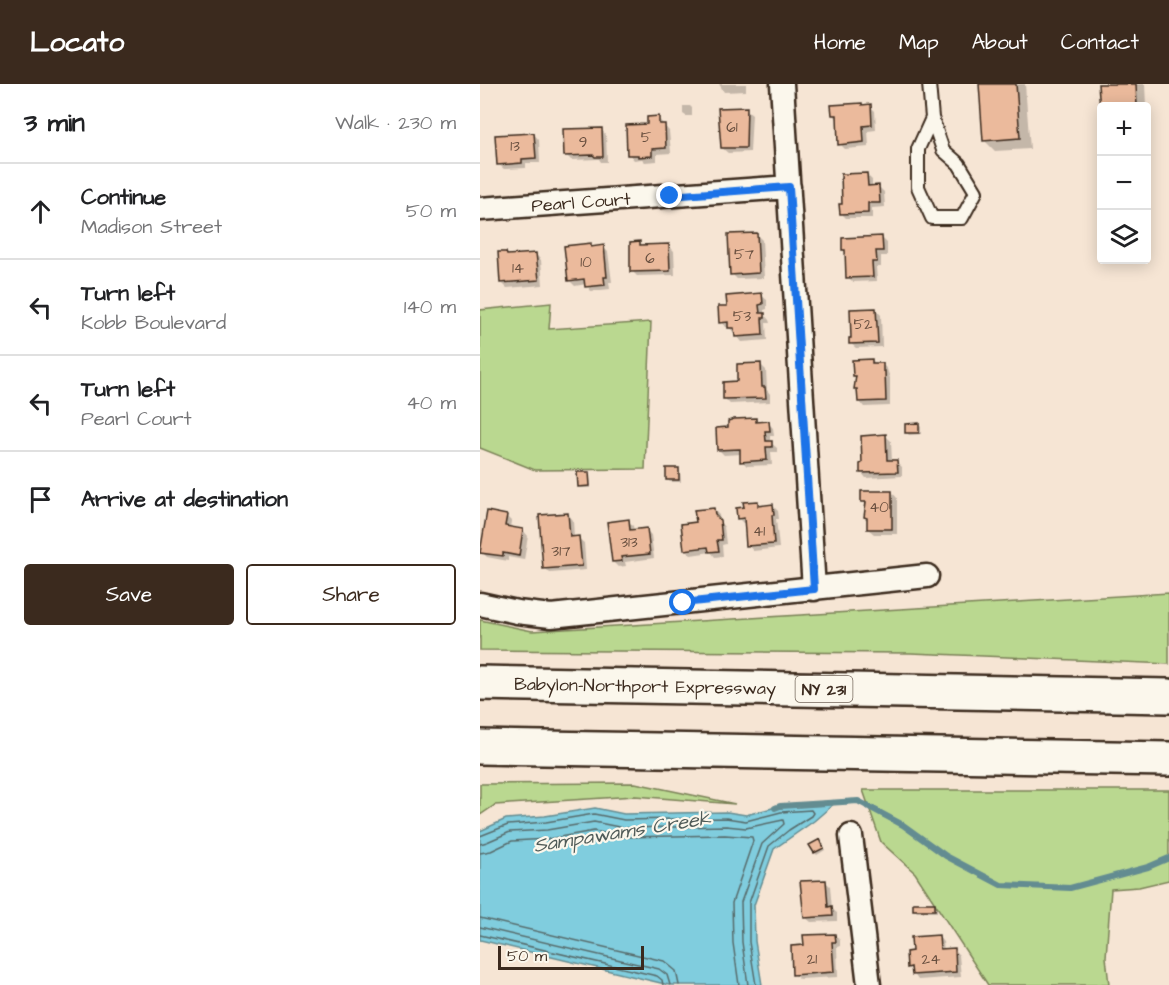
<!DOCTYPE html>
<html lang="en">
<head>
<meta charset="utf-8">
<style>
  :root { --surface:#fff; --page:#f6f6f6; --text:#202124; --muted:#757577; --line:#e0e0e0; --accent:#3b2a1e }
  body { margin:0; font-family:"Architects Daughter",sans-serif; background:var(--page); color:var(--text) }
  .controls { position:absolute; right:18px; top:18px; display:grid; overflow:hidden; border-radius:6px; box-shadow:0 3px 15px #0003 }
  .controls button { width:54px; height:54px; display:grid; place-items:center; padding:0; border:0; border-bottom:2px solid var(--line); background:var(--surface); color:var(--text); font:30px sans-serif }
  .scale { position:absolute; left:18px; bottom:15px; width:146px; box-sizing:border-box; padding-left:6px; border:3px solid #3b2a1e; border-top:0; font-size:16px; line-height:21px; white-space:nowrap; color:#3b2a1e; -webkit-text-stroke:4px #fbf7ec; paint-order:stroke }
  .stop { position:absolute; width:18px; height:18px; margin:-14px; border:4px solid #1a73e8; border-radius:50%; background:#fff }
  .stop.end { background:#1a73e8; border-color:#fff; box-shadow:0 2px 6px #0008 }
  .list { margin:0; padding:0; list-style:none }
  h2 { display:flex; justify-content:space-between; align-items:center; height:78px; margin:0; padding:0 24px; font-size:26px }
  h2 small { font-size:20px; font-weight:400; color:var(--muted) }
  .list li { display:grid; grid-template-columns:39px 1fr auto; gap:18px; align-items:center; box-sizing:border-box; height:96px; padding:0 24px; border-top:2px solid var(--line) }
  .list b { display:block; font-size:22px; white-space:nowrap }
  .list p { margin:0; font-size:20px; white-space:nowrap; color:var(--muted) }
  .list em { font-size:20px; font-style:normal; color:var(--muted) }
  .actions { display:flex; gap:12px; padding:18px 24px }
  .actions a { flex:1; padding:14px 0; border:2px solid var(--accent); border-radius:6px; text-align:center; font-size:21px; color:var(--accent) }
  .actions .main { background:var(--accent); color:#fff }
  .icon { flex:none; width:33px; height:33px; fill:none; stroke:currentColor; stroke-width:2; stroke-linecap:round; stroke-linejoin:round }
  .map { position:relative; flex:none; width:689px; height:901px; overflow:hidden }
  header { display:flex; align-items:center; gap:36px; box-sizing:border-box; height:84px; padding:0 30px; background:var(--accent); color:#fff }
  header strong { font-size:28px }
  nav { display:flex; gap:33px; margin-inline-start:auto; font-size:21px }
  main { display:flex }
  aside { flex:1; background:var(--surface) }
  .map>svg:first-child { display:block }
  .green { fill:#bad890; stroke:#7a8157; stroke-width:1.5 }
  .water { fill:#80cdde; stroke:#648c91; stroke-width:1.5 }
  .shadow { fill:#0003 }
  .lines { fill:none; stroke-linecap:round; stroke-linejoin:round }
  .shore { stroke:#576b6b; stroke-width:1.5 }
  .stream { stroke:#648c91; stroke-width:6 }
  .building { fill:#ebba9c; stroke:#3b2a1e; stroke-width:1.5 }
  .service-casing { stroke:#3b2a1e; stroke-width:16 }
  .minor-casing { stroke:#3b2a1e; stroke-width:27 }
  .primary-casing { stroke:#3b2a1e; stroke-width:38 }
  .service { stroke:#fbf7ec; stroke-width:12 }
  .minor { stroke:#fbf7ec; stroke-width:22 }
  .primary { stroke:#fbf7ec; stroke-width:33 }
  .route { stroke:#1a73e8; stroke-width:8 }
  .labels { text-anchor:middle; stroke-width:4.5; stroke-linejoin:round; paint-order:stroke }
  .number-label { font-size:15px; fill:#674e3e }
  .shield { fill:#fbf7ec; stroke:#75685c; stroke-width:1.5 }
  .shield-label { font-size:16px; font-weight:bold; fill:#3b2a1e }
  .street-label { font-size:18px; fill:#3b2a1e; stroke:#fbf7ec }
  .water-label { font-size:20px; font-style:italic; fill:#505b58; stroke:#fbf7ec }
</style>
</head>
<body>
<header>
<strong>Locato</strong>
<nav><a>Home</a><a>Map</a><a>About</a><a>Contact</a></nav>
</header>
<main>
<aside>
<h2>3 min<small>Walk · 230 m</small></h2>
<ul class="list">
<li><svg class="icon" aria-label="ahead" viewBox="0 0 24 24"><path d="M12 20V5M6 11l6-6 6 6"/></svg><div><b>Continue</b><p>Madison Street</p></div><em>50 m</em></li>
<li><svg class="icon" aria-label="left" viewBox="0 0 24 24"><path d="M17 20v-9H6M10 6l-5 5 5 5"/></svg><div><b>Turn left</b><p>Kobb Boulevard</p></div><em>140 m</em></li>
<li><svg class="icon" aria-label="left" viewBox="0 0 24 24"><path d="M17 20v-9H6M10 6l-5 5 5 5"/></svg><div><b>Turn left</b><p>Pearl Court</p></div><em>40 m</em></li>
<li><svg class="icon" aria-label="arrive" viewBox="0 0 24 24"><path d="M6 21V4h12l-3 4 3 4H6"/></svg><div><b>Arrive at destination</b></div></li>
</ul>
<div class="actions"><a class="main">Save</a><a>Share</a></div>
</aside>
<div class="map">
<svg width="689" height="901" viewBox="0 0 689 901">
  <rect width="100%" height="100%" fill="#f6e5d4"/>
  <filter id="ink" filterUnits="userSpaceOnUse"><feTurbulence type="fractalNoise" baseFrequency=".0167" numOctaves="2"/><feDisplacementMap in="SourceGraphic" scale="12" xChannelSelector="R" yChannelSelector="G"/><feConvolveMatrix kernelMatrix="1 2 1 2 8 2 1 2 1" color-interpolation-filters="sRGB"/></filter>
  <g filter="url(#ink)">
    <path class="green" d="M71,219L69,245L171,238L165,385L55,386L0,364V226Z
      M689,509V580L431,569L0,566V536L52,547Z
      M155,699L255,720L155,712L15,721L0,731V700Z
      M383,706H689V796L659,803L631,805L626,873L629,901H508L435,789L401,758Z"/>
    <path class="water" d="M356,718L334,737L294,765L274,821L275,857L282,901H189L0,856V747L26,735L65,732L115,724L144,730L247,728L266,731L300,722Z"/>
    <path class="shadow" d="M239,0H266V7L244,8Z
      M501,0H545L550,65L515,67L505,57Z
      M619,0H665L666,22H622Z
      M203,22H210L212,24V32H206L203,30Z
      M390,22L395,27L396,46L388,47L389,63L365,65L360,60L358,36L354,31Z
      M666,23L668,46H666Z
      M266,25L272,30L270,68L248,69L242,64Z
      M178,34L189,47L191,69L177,70V77L165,78L162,75L154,76L149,70L169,42Z
      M121,45L126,51L127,78H121L119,75L91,76L86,71Z
      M54,50L59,56L60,79H46V84L24,85L18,80Z
      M387,91L392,96V103H399L404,108L405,123L392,124V134H366L361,129Z
      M277,151L282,156L284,194L257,195L252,190Z
      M402,154L407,159V172H401V183H396L397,197L373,198L368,193L367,168L364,165Z
      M159,159L163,163L189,162L194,167L195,191L157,192L152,187Z
      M110,161L113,164L123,163L128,168L132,198H129L130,205L111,207L106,200L95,202L89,196Z
      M26,169L29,173L56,171L61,176L63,201L27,204L22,199Z
      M281,211L287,216V225L284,226V230L289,236L290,239H286L287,256L262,258L249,243H246L241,238Z
      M396,226L401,231L402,263L376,264L370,259Z
      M392,276L396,280H402L407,285L410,294V322L384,323L379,317V308L376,304L377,294L374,291Z
      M281,281L286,286L287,306L290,310V318L250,320L245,315L259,299Z
      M275,335L279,339H288L293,344L294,352H290V358L297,364V368H291L292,381L267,382L262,377V370L244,371L239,366L250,345Z
      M439,341L441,343V350L429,351L426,348Z
      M406,352L411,357L412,378H417L422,383V392L386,394L381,388Z
      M198,385L200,387L201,398H190L188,396Z
      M108,390L110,392L111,404H101L99,402Z
      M412,408L417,414V450H394L388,445L387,422L383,417Z
      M277,418L282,423L293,422L298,427L299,435H296L299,464L273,467L268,461L266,439H263L258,434L265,424Z
      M233,425L239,431L240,438L244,443L246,460L242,461L243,472L235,473L231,468L211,471L205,465L217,439Z
      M88,430L93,436L94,454H98L104,459L106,486L70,489L65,484Z
      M26,432L31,437L30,444L43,446L48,452L44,476L28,473V477L7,473L2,468Z
      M148,436L153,442L154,447L166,446L171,451L174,474L145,478L146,482L138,483L133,478Z
      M342,759L345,766L337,771L335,769Z
      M345,797L350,802L352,825L357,829V837L331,838L325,833Z
      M454,821L457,823V828H437L435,826Z
      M354,851L360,856V862L357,863L358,893L319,895L313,890L325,862Z
      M458,852L463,858L464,867L474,866L479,871L481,893L438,896L429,883L434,869Z"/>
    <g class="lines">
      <path class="shore" d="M0,752L28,741L66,738L114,730L144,736L246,734L266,737L301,728L331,726L333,729L331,732L309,746L289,762L269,819V858L276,901
        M0,760L7,758L30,748L67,746L114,738L144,744L246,742L266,744L303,736L304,740L282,760L261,818L262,858L268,901
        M0,769L11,767L32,757L68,755L114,747L144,753L245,751L272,753L273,757L252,819L253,859L259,901
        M0,834L184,877L196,887L199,901
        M0,843L179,885L187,891L190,901
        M0,851L177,892L182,896L183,901"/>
      <path class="stream" d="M295,724L300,722L378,717L423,741L466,772L521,801L590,804L668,783L689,774"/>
    </g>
    <path class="building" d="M499,0H536L540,54L503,57Z
      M618,0H656L657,22H622L621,39Z
      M382,19V21L391,20L392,41L383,42L384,58L358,61L357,31H352L351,21Z
      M267,23L266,64H241L238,24Z
      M179,32V40H185L186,64L172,65V72L158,73V71H147L146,41L167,40V33Z
      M122,44L123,73H115L113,71L84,72L83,45Z
      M54,49L56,74L42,75V79L17,81L15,51Z
      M387,89L388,102L399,101L400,119H388V129L360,130L359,120H362L361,90Z
      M277,149L279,189L250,191L248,150Z
      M402,152L403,167H396L397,178H392L393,193L366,194L365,166H362V154Z
      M160,157V161L189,160L190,187L150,188V158Z
      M111,159V163L124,161L127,193H124L125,201L105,203L104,195L88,197L84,162Z
      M18,168H26L27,171L56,169L59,196L20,199Z
      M282,209L283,220L279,221L280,229H285V234H282L283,251L255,253L254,244H248V238L239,239L238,222H247L246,212Z
      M396,224L398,259L369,260V254H371L370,225Z
      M392,275V279H403V287H405L406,317L378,318L377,305H374L376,292H373L372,276Z
      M281,279L282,303H285L286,314L243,315V298L257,297V280Z
      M276,334V338L289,337L290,347H285L286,357H292V363H286L287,376L260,378V365L237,366L236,344L248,343V337L254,335Z
      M439,339V349H425V340Z
      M406,350L407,376H417L418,388L380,389V380L382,379L381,352Z
      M186,384H199V396H186Z
      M97,388H109L110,402L98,403Z
      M381,407H412V445H387V434L384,433L386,418H381Z
      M278,417V422L293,420L294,431H292L294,460L266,462L264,434L257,435L256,424L264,423L263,418Z
      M234,424L235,431L240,436L242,456H237L239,467L229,468L228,463L204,466L201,440L216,438L214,426Z
      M7,427L27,431L25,442L43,445L39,472L23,469V472L0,469Z
      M88,429L90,453L99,452L102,482L63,485L59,431Z
      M149,435L150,446L167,444L170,470L141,473L142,477L132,478L127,438Z
      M340,755L344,764L334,769L329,761Z
      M346,796L348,823L352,822L353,832L324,834L320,797Z
      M433,819H455V826H433Z
      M355,850L356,858H352L354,888L312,891L311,862L324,861L323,851Z
      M459,851L460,865L475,864L476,888L432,891L431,883L427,884L426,868L432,867L431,853Z"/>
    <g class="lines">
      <defs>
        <path id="service" d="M449,0L452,34L463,66L479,80L496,108L482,134H452L438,103V65L452,34"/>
        <path id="minor" d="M302,0L334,505
          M0,125L309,103
          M0,520L37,528L71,532L447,492
          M371,752L389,901"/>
        <path id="primary" d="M0,599L689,612
          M0,663L689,675"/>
      </defs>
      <use href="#service" class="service-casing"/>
      <use href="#minor" class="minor-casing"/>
      <use href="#primary" class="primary-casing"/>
      <use href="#service" class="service"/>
      <use href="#minor" class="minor"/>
      <use href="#primary" class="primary"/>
    </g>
  </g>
  <g class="lines" filter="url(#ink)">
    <path class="route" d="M190,112L309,103L334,505L203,519"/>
  </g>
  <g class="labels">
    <g class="number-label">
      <text x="252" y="48">61</text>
      <text x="166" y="58">5</text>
      <text x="103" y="63">9</text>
      <text x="35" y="67">13</text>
      <text x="264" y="175">57</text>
      <text x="170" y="179">6</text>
      <text x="106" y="183">10</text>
      <text x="38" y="189">14</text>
      <text x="262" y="237">53</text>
      <text x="383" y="245">52</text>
      <text x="399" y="428">40</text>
      <text x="279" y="452">41</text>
      <text x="149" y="463">313</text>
      <text x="81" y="472">317</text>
      <text x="332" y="880">21</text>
      <text x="451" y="880">24</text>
    </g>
    <rect class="shield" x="315.5" y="592" width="57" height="26" rx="4.5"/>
    <g class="shield-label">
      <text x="344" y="611">NY 231</text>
    </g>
    <g class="street-label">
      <text transform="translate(101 118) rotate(-4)" y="6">Pearl Court</text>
      <text transform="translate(165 602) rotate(1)" y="6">Babylon-Northport Expressway</text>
    </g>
    <g class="water-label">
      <text transform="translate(142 747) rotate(-9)" y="7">Sampawams Creek</text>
    </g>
  </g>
</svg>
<div class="controls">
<button>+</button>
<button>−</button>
<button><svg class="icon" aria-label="layers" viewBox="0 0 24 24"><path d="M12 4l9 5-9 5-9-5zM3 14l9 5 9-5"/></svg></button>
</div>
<div class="scale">50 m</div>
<div class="stop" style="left:203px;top:519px"></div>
<div class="stop end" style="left:190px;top:112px"></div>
</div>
</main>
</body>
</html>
